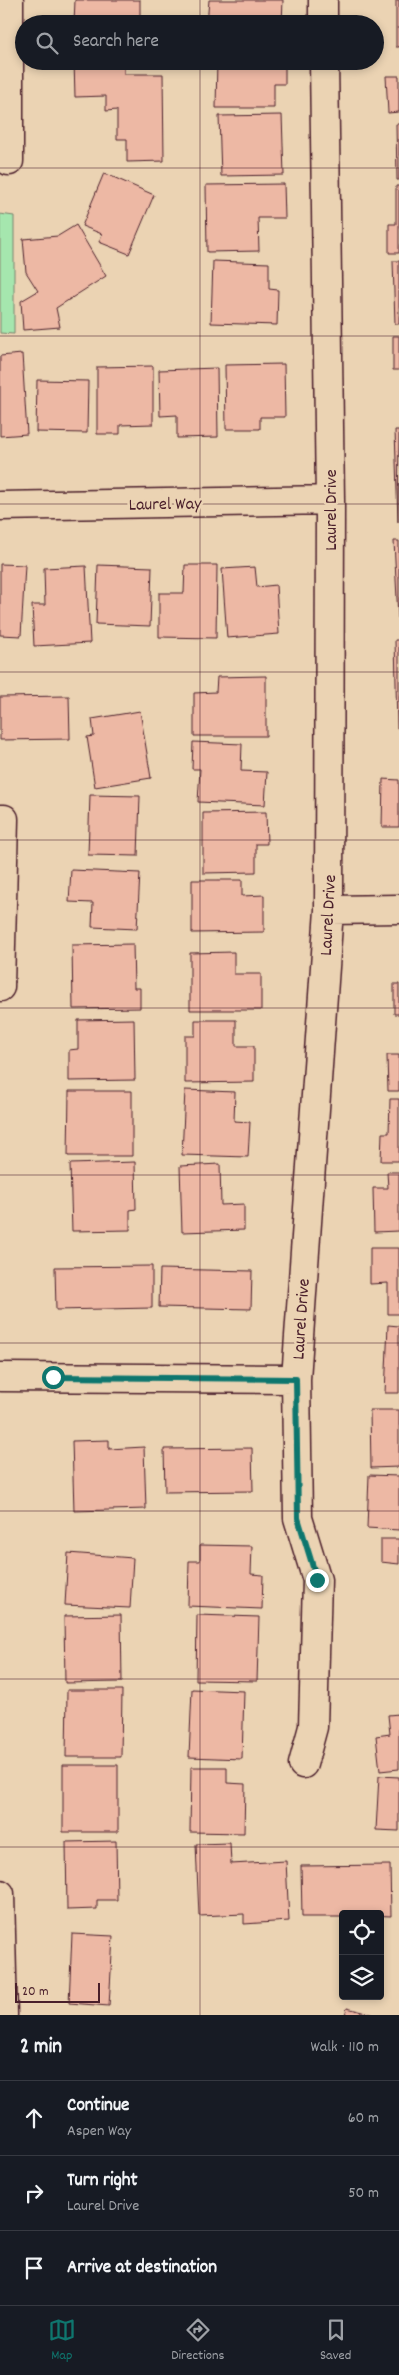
<!DOCTYPE html>
<html lang="en">
<head>
<meta charset="utf-8">
<style>
  :root { --surface:#171b24; --page:#20242c; --text:#f1f3f6; --muted:#9ea1a6; --line:#363941; --accent:#0f766e }
  body { margin:0; font-family:Dekko,sans-serif; background:var(--page); color:var(--text) }
  .controls { position:absolute; right:15px; bottom:15px; display:grid; overflow:hidden; border-radius:5px; box-shadow:0 2px 8px #0003 }
  .controls button { width:45px; height:45px; display:grid; place-items:center; padding:0; border:0; border-bottom:1px solid var(--line); background:var(--surface); color:var(--text); font:25px sans-serif }
  .scale { position:absolute; left:15px; bottom:12px; width:85px; box-sizing:border-box; padding-left:5px; border:2px solid #4a1f2b; border-top:0; font-size:14px; line-height:18px; white-space:nowrap; color:#4a1f2b; -webkit-text-stroke:4px #ebd3b3; paint-order:stroke }
  .stop { position:absolute; width:15px; height:15px; margin:-11px; border:4px solid #0f766e; border-radius:50%; background:#fff }
  .stop.end { background:#0f766e; border-color:#fff; box-shadow:0 1px 5px #0008 }
  .list { margin:0; padding:0; list-style:none }
  h2 { display:flex; justify-content:space-between; align-items:center; height:65px; margin:0; padding:0 20px; font-size:21px }
  h2 small { font-size:16px; font-weight:400; color:var(--muted) }
  .list li { display:grid; grid-template-columns:32px 1fr auto; gap:15px; align-items:center; box-sizing:border-box; height:75px; padding:0 20px; border-top:1px solid var(--line) }
  .list b { display:block; font-size:19px; white-space:nowrap }
  .list p { margin:0; font-size:16px; white-space:nowrap; color:var(--muted) }
  .list em { font-size:16px; font-style:normal; color:var(--muted) }
  .icon { flex:none; width:28px; height:28px; fill:none; stroke:currentColor; stroke-width:2; stroke-linecap:round; stroke-linejoin:round }
  .map { position:relative; flex:none; width:399px; height:2015px; overflow:hidden }
  .search { position:absolute; background:var(--surface); box-shadow:0 2px 8px #0003; left:15px; right:15px; top:15px; height:55px; display:flex; align-items:center; gap:12px; box-sizing:border-box; padding:0 18px; border-radius:28px; color:var(--muted); font-size:19px }
  .sheet { height:290px; background:var(--surface) }
  nav { display:flex; justify-content:space-around; align-items:center; box-sizing:border-box; height:70px; border-top:1px solid var(--line); background:var(--surface); font-size:14px; color:var(--muted) }
  nav a { display:grid; justify-items:center; gap:2px }
  nav .on { color:var(--accent) }
  .map>svg:first-child { display:block }
  .green { fill:#a5e6ae; stroke:#78826c }
  .building { fill:#edb8a4; stroke:#4a1f2b }
  .lines { fill:none; stroke-linecap:round; stroke-linejoin:round }
  .minor-casing { stroke:#4a1f2b; stroke-width:31 }
  .minor { stroke:#ebd3b3; stroke-width:28 }
  .route { stroke:#0f766e; stroke-width:6 }
  .grid { fill:none; stroke:#4a1f2b; stroke-width:1; stroke-opacity:0.55 }
  .labels { text-anchor:middle; stroke-width:5; stroke-linejoin:round; paint-order:stroke }
  .street-label { font-size:18px; fill:#4a1f2b; stroke:#ebd3b3 }
</style>
</head>
<body>
<div class="map">
<svg width="399" height="2015" viewBox="0 0 399 2015">
  <rect width="100%" height="100%" fill="#ebd3b3"/>
  <filter id="ink" filterUnits="userSpaceOnUse"><feTurbulence type="fractalNoise" baseFrequency=".02" numOctaves="2"/><feDisplacementMap in="SourceGraphic" scale="10" xChannelSelector="R" yChannelSelector="G"/><feConvolveMatrix kernelMatrix="1 2 1 2 8 2 1 2 1" color-interpolation-filters="sRGB"/></filter>
  <g filter="url(#ink)">
    <path class="green" d="M0,214L14,216V334L0,333Z"/>
    <path class="building" d="M75,0H140V24H74Z
      M209,0H283L282,23L207,24Z
      M396,0H399V47H396Z
      M74,61H124V74H163L164,161L127,162V139H117V110L106,111V96L75,97Z
      M217,61H285V84H274V108H216Z
      M386,76H399V112L388,113Z
      M282,115L284,175L221,176L219,116Z
      M396,124H399V180H397Z
      M104,173L154,195L129,254L99,242L102,234L82,226Z
      M284,184L285,218H258L259,251L207,252L206,185Z
      M396,186H399V253H389V224H396Z
      M76,225L106,276L56,308L60,327L23,330L21,301L38,291L26,272L23,239L58,236Z
      M213,261L269,263V289L278,290L277,325L211,323Z
      M393,261H399V324H395Z
      M393,336H399V370H393Z
      M22,354L27,434L0,436V356Z
      M284,364L285,417H260V429H226L225,365Z
      M153,366V424L120,425V434H97V367Z
      M217,368L218,437L177,438V415L160,416L159,370Z
      M37,380L88,381L87,433L36,432Z
      M395,430H399L398,522Z
      M394,541H399V618H398Z
      M0,564L25,565L21,636L0,635Z
      M98,565L152,567L150,626L96,624Z
      M185,565H217L216,638L159,637V593H184Z
      M86,566L90,643L34,646L32,605H45L44,568Z
      M255,567L257,587L276,585L279,634L227,638L222,569Z
      M395,640H399V728H397Z
      M266,676V736H194V693L216,692L217,677Z
      M69,696L70,739L0,740V697Z
      M140,711L151,778L95,787L87,737L94,736L92,719Z
      M193,742L242,744L241,771L267,772L265,805L198,802L200,769H192Z
      M383,779L399,780V827H382Z
      M90,795L140,796L138,856L88,855Z
      M266,812L267,844H256V872L203,873V813Z
      M71,870L140,873L137,929L92,927L93,903L69,902Z
      M192,880H242V896L264,895V932L192,933Z
      M133,944L134,988H140V1008L73,1009L72,945Z
      M234,952V974H261V1010H190V953Z
      M394,984H399V1014H394Z
      M134,1019L135,1080L69,1081V1050L78,1049V1020Z
      M195,1020H236V1046H254V1082L185,1083V1036H195Z
      M387,1055H399V1091H388Z
      M185,1090L235,1092L234,1121L250,1122L248,1157L182,1155Z
      M69,1091H132V1156H68Z
      M390,1099H399V1161H381L382,1133H389Z
      M135,1162L136,1209L130,1210V1230L72,1231L70,1164Z
      M220,1164L221,1205L244,1204V1230L182,1232L180,1166Z
      M387,1172H399V1231L374,1232L373,1188H388Z
      M370,1248H399V1314H388V1283L370,1284Z
      M152,1266V1308L56,1310L55,1267Z
      M160,1269L252,1271L251,1309L159,1307Z
      M388,1325L399,1326V1393H385Z
      M370,1410H399V1467L371,1468Z
      M109,1440V1449L144,1447L146,1509L74,1511L72,1441Z
      M252,1448L253,1491L165,1492L164,1449Z
      M369,1475L399,1476V1530L367,1528Z
      M381,1539H399V1564L381,1562Z
      M200,1545L252,1546L251,1574L263,1575L262,1609L188,1606L189,1561H200Z
      M68,1553L133,1558L130,1608L65,1605Z
      M121,1615L122,1682L65,1683L64,1616Z
      M197,1615L259,1617L257,1681L196,1680Z
      M192,1689L244,1691L242,1759L189,1757Z
      M67,1690H122L121,1757H66Z
      M399,1714V1769L380,1771L376,1736L390,1734L388,1715Z
      M63,1765H118V1832H63Z
      M191,1767H227V1783L245,1784L244,1833L190,1832Z
      M379,1776L399,1777V1831L376,1830Z
      M116,1841L117,1900H97V1909L67,1910L66,1842Z
      M230,1843L231,1864L286,1861L289,1921L244,1924V1914L199,1916L196,1844Z
      M390,1865L391,1916L343,1914V1917H302L301,1866Z
      M72,1934L113,1936L109,2006L69,2003Z
      M347,2008L375,2015H345Z"/>
    <g class="lines">
      <defs>
        <path id="minor" d="M323,0V24
          M9,161V0
          M0,506L330,500
          M0,819H4L0,987
          M329,910L399,909
          M0,1377L296,1379
          M303,1764L313,1727L317,1580L298,1518L296,1379L329,910L330,500L324,61
          M0,1894L3,2015"/>
      </defs>
      <use href="#minor" class="minor-casing"/>
      <use href="#minor" class="minor"/>
    </g>
  </g>
  <g class="lines" filter="url(#ink)">
    <path class="route" d="M53,1377L296,1379L298,1518L317,1580"/>
  </g>
  <path class="grid" d="M200,0V24M200,61V2015M0,168H399M0,336H399M0,504H399M0,672H399M0,840H399M0,1008H399M0,1175H399M0,1343H399M0,1511H399M0,1679H399M0,1847H399"/>
  <g class="labels">
    <g class="street-label">
      <text transform="translate(165 503) rotate(-1)" y="6">Laurel Way</text>
      <text transform="translate(330 510) rotate(-90)" y="6">Laurel Drive</text>
      <text transform="translate(327 915) rotate(-87)" y="6">Laurel Drive</text>
      <text transform="translate(300 1319) rotate(-86)" y="6">Laurel Drive</text>
    </g>
  </g>
</svg>
<div class="controls">
<button><svg class="icon" aria-label="locate" viewBox="0 0 24 24"><circle cx="12" cy="12" r="6"/><path d="M12 2v4M12 18v4M2 12h4M18 12h4"/></svg></button>
<button><svg class="icon" aria-label="layers" viewBox="0 0 24 24"><path d="M12 4l9 5-9 5-9-5zM3 14l9 5 9-5"/></svg></button>
</div>
<div class="scale">20 m</div>
<div class="stop" style="left:53px;top:1377px"></div>
<div class="stop end" style="left:317px;top:1580px"></div>
<div class="search"><svg class="icon" aria-label="search" viewBox="0 0 24 24"><circle cx="10" cy="10" r="6"/><path d="M15 15l6 6"/></svg>Search here</div>
</div>
<section class="sheet">
<h2>2 min<small>Walk · 110 m</small></h2>
<ul class="list">
<li><svg class="icon" aria-label="ahead" viewBox="0 0 24 24"><path d="M12 20V5M6 11l6-6 6 6"/></svg><div><b>Continue</b><p>Aspen Way</p></div><em>60 m</em></li>
<li><svg class="icon" aria-label="right" viewBox="0 0 24 24"><path d="M7 20v-9h11M14 6l5 5-5 5"/></svg><div><b>Turn right</b><p>Laurel Drive</p></div><em>50 m</em></li>
<li><svg class="icon" aria-label="arrive" viewBox="0 0 24 24"><path d="M6 21V4h12l-3 4 3 4H6"/></svg><div><b>Arrive at destination</b></div></li>
</ul>
</section>
<nav>
<a class="on"><svg class="icon" aria-label="map" viewBox="0 0 24 24"><path d="M3 6l6-2 6 2 6-2v14l-6 2-6-2-6 2zM9 4v14M15 6v14"/></svg>Map</a>
<a><svg class="icon" aria-label="directions" viewBox="0 0 24 24"><path d="M12 3l9 9-9 9-9-9zM9 14v-3h6M13 9l2 2-2 2"/></svg>Directions</a>
<a><svg class="icon" aria-label="saved" viewBox="0 0 24 24"><path d="M7 4h10v16l-5-4-5 4z"/></svg>Saved</a>
</nav>
</body>
</html>
